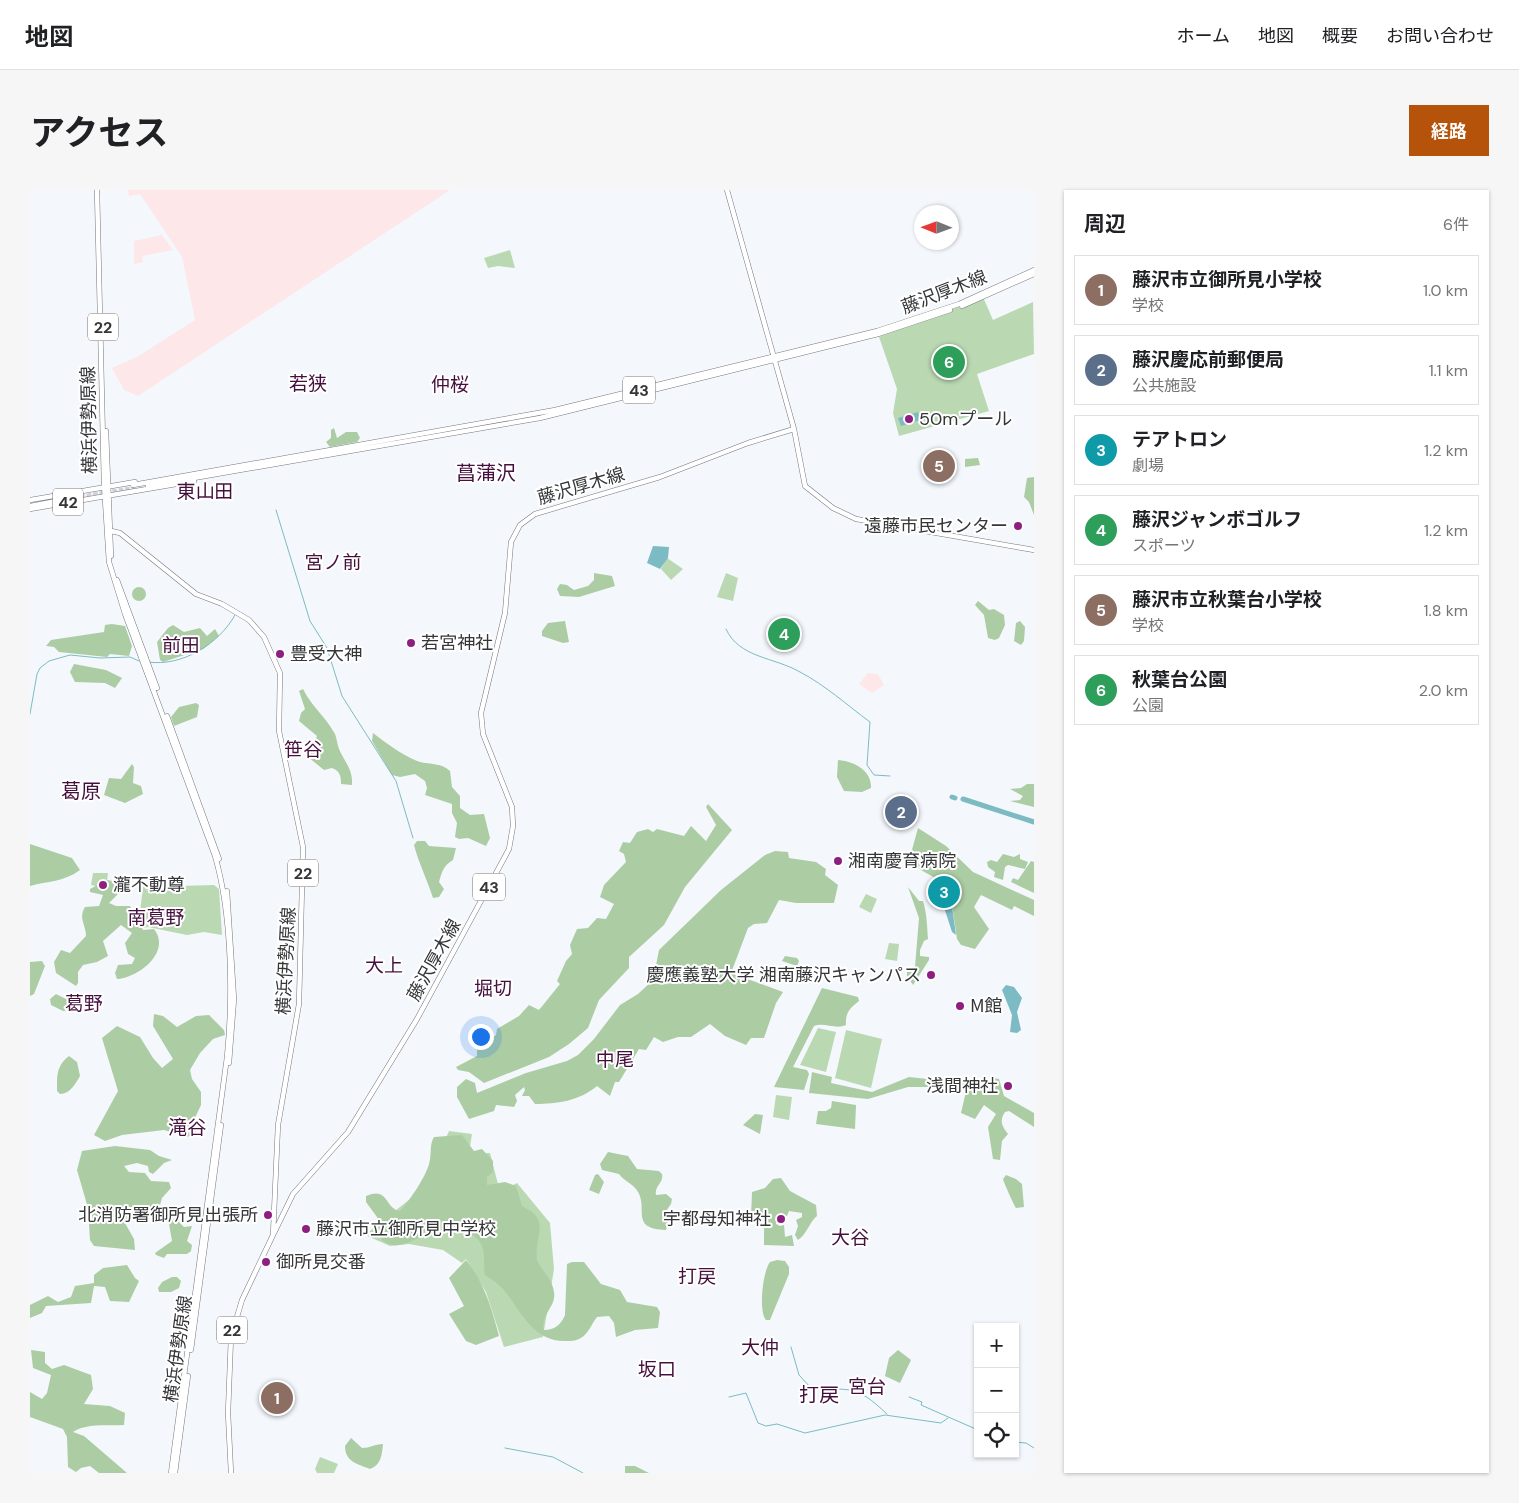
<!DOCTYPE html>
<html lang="ja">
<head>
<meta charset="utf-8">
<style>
  :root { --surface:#fff; --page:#f6f6f6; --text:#202124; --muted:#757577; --line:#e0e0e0; --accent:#b45309 }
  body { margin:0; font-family:"DM Sans","Noto Sans JP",sans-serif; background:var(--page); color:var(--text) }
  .controls { position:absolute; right:15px; bottom:15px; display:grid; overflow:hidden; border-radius:0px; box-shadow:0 1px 4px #0004 }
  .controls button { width:45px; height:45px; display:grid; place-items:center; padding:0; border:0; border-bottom:1px solid var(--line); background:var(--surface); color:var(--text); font:25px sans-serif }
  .compass { position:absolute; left:884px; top:15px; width:45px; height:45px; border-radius:50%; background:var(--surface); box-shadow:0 1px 4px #0004; rotate:271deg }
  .you { position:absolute; left:450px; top:846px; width:18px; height:18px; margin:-12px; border:4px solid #fff; border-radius:50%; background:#1a73e8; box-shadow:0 0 0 8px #1a73e833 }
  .badge { display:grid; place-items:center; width:32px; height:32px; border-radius:50%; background:var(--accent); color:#fff; font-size:16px; font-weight:700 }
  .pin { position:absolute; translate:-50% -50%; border:2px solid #fff; box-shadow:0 1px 5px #0006 }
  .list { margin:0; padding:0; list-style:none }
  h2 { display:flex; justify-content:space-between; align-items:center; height:65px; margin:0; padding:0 20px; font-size:21px }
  h2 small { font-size:16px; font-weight:400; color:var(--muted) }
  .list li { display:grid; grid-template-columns:32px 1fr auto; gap:15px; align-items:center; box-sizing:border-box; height:70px; margin:0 10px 10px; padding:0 10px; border:1px solid var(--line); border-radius:0px }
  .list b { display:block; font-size:19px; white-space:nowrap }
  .list p { margin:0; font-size:16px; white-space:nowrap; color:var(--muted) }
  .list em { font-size:16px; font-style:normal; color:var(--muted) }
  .icon { flex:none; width:28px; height:28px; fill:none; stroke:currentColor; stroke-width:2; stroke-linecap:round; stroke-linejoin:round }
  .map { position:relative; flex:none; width:1004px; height:1283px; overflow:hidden; border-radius:0px }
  header { display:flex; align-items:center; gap:30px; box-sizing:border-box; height:70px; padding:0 25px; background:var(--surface); border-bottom:1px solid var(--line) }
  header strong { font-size:24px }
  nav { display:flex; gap:28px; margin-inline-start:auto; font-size:18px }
  .intro { display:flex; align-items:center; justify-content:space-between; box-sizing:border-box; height:120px; padding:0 30px }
  h1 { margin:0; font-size:35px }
  .button { padding:12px 22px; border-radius:0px; background:var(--accent); color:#fff; font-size:18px; font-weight:700 }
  main { display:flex; gap:30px; padding:0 30px }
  aside { flex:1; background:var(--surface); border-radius:0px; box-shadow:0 1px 4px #0004 }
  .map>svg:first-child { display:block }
  .industrial { fill:#fde7e8 }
  .green { fill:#bad9b3 }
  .forest { fill:#accca4 }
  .water { fill:#7cbbc3 }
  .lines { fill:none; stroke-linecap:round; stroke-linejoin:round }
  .stream { stroke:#7cbbc3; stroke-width:1 }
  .river { stroke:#7cbbc3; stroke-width:5 }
  .major-tunnel { stroke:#ced1d5; stroke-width:4.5; stroke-dasharray:4.5 2; stroke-linecap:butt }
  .major-casing { stroke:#74777b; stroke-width:5.5 }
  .major { stroke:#fff; stroke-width:4.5 }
  .poi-dot { fill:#8e1e80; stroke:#fff; stroke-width:2 }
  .labels { text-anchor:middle; stroke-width:4; stroke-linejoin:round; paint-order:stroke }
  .shield { fill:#fff; stroke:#727274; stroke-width:1 }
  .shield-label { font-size:16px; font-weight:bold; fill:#353638 }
  .street-label { font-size:18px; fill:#353638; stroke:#fff }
  .poi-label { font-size:18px; fill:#353638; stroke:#fff; text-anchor:start }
  .neighbourhood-label { font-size:19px; fill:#45103e; stroke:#fff }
  .quarter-label { font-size:20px; fill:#45103e; stroke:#fff }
</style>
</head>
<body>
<header>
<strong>地図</strong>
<nav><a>ホーム</a><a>地図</a><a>概要</a><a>お問い合わせ</a></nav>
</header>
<div class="intro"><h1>アクセス</h1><a class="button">経路</a></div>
<main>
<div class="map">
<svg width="1004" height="1283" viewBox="0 0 1004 1283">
  <rect width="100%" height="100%" fill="#f4f8fc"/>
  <path class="industrial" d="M98,0H420L108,206L94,200L82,178L107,167L165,130L152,67L110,4L99,6Z
    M132,45L143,60L112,66L113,72L104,74V51Z
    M838,483L848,484L854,495L842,503L829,494Z"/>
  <path class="green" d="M480,60L485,78L468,76L458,78L454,68Z
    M953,107L963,130L1003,112L1004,164L947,184L959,221L869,246L863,223L867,199L848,144L897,129Z
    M637,368L653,379L641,390L631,379Z
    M696,383L708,388L703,411L687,407Z
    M63,683H78L76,699L61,695Z
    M184,695L189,699L192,745L174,742L157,745L118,737L108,739L113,697Z
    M836,704L847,709L841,723L829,717Z
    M859,753L869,754L867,771L855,769Z
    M788,838L806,842L796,882L770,875Z
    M816,840L852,849L841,898L805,888Z
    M746,905L762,907L759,930L743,927Z
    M419,941L442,944L439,963H460L470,1002L487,993L520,1033L524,1079L513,1147L474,1157L456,1102L436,1069L432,1073L413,1060L379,1054L360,1056L335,1045L395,997Z
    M290,1267L308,1274L304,1283H287L285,1279Z"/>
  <path class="forest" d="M304,238L307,248L316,242H327L330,248L327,252L300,257L296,252L301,248V240Z
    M948,268L950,275L935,277V269Z
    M1004,287V325L999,312L994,307L997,288Z
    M564,383L582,386L585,396L549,407L530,406L527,399L530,394L537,395L544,400L558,396L564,390Z
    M102 404a7 7 0 1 1 14 0a7 7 0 1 1-14 0Z
    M948,411L959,420L964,419L974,425L975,435L969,448L965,450L958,448L954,425L945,415Z
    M535,431L539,452L533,453L512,446V441L518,433Z
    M990,431L995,437L994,451L991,455L984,451L986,433Z
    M82,434L95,436L102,456L99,466L80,464L77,467L29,462L24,457L16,456L21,450L74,442L75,435Z
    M143,435L154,442L170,438L177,446L185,439L189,446L173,459L133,472L130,470L127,452L138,438Z
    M44,474L76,480L92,488L85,498L75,493L45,492L40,482Z
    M273,499C281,516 296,527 305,544C307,549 307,554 309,559C315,573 323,579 322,595L311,594C311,586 310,581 302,578L294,580L278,567L287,546L269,531L271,523L275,519L269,501Z
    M166,513L169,515L167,527L144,536L141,527L149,517Z
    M343,543C357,554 371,564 387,571C398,575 411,572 420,581L422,597L430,606V618L440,625L454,624L460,648L456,656L438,648L429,649L425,647L427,633L422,623V614L395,605L397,598L395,591L385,584L370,587L362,585L342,551Z
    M808,570C823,571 842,580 841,598L832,602L814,601L807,587Z
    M102,574L104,577L103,593L111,596L113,604L95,613L74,605L79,588L91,589Z
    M997,594H1004V617L980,611L990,610L993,606L980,599L991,598Z
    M678,614L702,640L655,697L634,735L599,767V778L569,810L558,838L539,854L519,867L454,893L439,882L428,880L426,877L447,866V859L466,845L467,839L489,826L499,815L509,820L530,794L527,791L536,771L542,764L540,755L547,739L558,738L567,728L576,729L584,714L570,707L574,695L596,672L594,664L589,661L593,652L600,653L607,642L618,639L623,642L627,639L654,646L661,636L676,651L686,635L676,617Z
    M888,638L916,656L943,682L1004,710V726L984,716L982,720L951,705L944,717L959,739L945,759L931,755L927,749L920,701L925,696L919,687L905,688L891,680L880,667Z
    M387,651H395L399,656L426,658L423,670C413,676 412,682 409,692L414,699L409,707L403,708C397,689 389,674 384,655Z
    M0,654L42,668L50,680C34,692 18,691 0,696Z
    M745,661L758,662L759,668L786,672L796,679L795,685L808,695L804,713H766L749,710L737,733L724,734L718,738L701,783L753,802L746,813L734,848H721L716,855L695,846L680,834L661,847H648L633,852L624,847L616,860L609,859L589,892H585L580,906L567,896C549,911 527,914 505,914L499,906H492L495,900L494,897L485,905L487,911L484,917L466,915L464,921L439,929L427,907V897L436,889L445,893L447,903L496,883L537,871L548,865L564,849L590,815L608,804L623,790L629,760L691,700L735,665Z
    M973,664L984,667L990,664V669L998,672L995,679L978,675L975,677L973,690L964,687L965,682L958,677L957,672L961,670L967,672Z
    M1001,671L1004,672V703L981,692L983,688L988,690Z
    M77,690L83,691L89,698L88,704L79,713L86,716H100L113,740L124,739C142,762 108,788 87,789L85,783L88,775L102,774L105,768L98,764L95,753L102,743L91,735L73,751L78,766L67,772L53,775L48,782V793L46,796L26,783L24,772L31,760L40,763L56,746C56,734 48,729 55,717L69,716L73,705L60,702V699Z
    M878,697L889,711H893C897,724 897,736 898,749L894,751L890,760V766L899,767V770L883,795L877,786V779L885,777L889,728Z
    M755,766L767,768L769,771L767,776L752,771Z
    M12,771L15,776L4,804L0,806V772Z
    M792,798L828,807L829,811C820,818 815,823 816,835C805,840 795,832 784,836L763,877L777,880L779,884L774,900L744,897Z
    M26,804L44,813L45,818L33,821L21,815L20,809Z
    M124,824L133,826L147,837L166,826L179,825L194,840L195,845L183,849L170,863L160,880L162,889L171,902V915L163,932L167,943L157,947L134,940L92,945L75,951L64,945L88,901L72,848L87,836L110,847L123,868L132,878L143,869L123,836Z
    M39,866L47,872L50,886C46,893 40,904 30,904L27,901C27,886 26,876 39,866Z
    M782,882L802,887L801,893L842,902L879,887L954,895L963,888L969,889L974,906L1004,923V937L979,921L975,922C969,931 972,936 978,944L972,951L970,970L963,969L958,937L966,924L954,915L945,929L931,923L937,897H878L838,909L779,903Z
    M802,911L826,915L825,939L786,934L788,921H796L801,918Z
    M725,924L733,925L730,944L713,935Z
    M432,945L444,961L452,959L463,971V982L457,987V995L475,992L486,996L492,1016C522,1030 504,1045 507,1070C512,1082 522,1088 524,1102C527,1116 510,1125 514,1140C524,1140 531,1135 535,1125L537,1074L542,1072H554L571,1094L590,1100L597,1112L627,1117L630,1122L628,1138L605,1140L586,1147L584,1133L579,1126L567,1127C562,1133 559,1143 551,1148C546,1151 541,1151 536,1151C503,1152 491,1121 474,1100C469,1094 461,1089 455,1085C453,1075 456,1063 451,1054C448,1048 442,1044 437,1041C406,1024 375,1070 352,1050L347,1027L336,1012V1006C359,996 354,1018 370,1021C379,1012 396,986 399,974C402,965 399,955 404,947Z
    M85,956L120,960L129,966L142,970L134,973L123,984L119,982L118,976L107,973L94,976L99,982L115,983L121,991L139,992L141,998L132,1008L128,1022L101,1029L95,1033L104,1049L105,1060L64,1056L60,1050L58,1018L47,980L52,961Z
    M578,962L598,966L607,979L629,981L632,984C634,993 624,996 626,1005L636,1004L642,1009L641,1014L636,1021L638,1032L636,1040C600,1039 618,1019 608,1002C604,994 594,991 589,984L572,980L570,974Z
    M568,984L574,992L569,1004L559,1000L565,985Z
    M976,985L986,989L992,994L994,1017L986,1018C983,1013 974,993 973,989Z
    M751,988L760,1001L786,1015L787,1026C780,1031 777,1044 768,1050L765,1045L768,1036L766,1030L772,1027V1023L759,1021L757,1026L751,1024L746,1026V1034L750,1036L754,1035L755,1047L762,1045L764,1056L734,1055V1027H721L722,1002L735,998L743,989Z
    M145,1028L154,1037L162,1036L157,1051L162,1055L161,1061L157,1064H137L134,1068L126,1065L125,1063L142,1051L139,1034Z
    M436,1070C454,1092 462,1119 469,1146L446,1155L436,1151L419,1124L434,1116L419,1088Z
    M747,1070L755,1071L759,1077V1084L740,1130H736C728,1121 733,1081 740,1072Z
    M97,1075L105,1088L109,1091L99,1112L80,1111L75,1097L64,1096L61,1113L16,1116L12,1123L0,1128V1115L18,1106L28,1112L41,1107L45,1096L64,1093V1085L73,1078Z
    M142,1087H147L151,1091L149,1098L141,1102H129L128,1098L132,1092Z
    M1,1160L15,1162V1173L22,1179L34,1175L61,1185L63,1199L54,1214L80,1216L95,1223L94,1235C78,1236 56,1233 43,1242L54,1246L97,1283H69L60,1276L51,1278L46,1282L38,1277L37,1247L33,1239L0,1227V1202L12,1209L17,1203L21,1185L3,1178Z
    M868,1160L881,1170L870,1193L855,1186L859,1168Z
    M321,1248L332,1258C340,1258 345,1254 353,1254C352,1265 351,1275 340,1279C328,1274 315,1272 315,1256Z
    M595,1276H605L619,1283H595Z"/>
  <path class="water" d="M888,222L890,230L871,236L868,228Z
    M623,356L639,357L638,368L630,379L617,373Z
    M921,709L926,745L922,742L912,711Z
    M976,795L984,797L992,808L987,822L991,840L987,843L980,842L982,825L972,800Z"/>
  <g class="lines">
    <path class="stream" d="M246,320L280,431L297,458L312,506L366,591L383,648
      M696,439C709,468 744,467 770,482C795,495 817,515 840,532L837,575L844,585L860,586
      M118,472C152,477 189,454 205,425
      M0,524L7,484L10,478L19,471L40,465L70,468L100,467L109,471
      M761,1157L769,1185L781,1198C822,1201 824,1193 857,1224
      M699,1207L716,1203L728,1233L736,1236L747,1234L775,1243L855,1225L911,1233L918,1228
      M879,1207L892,1212L891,1215L948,1240
      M985,1252L996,1253L1004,1258
      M475,1258L523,1267L553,1283"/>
    <path class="river" d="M922,607L925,608
      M933,609L1004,632"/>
    <path class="major-tunnel" d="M44,308L104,298"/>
    <defs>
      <path id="major" d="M67,0L74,294L79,372L95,424L185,666C202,724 203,807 197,867L141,1283
        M697,0L764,239L775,296L803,318L826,329L1004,360
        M932,116L1004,84
        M76,241L81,366
        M103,295L525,220L847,141L929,114L1004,80
        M118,296L510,228L848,144L920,120
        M0,310L105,292
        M0,316L37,309
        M0,319L164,291
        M77,340L90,343L166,404L192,414L219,430L234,447L250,483L249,541L273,657L269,814L248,935L243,1045L212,1110L201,1147L198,1223L201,1283
        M87,390L127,498
        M137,526L189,669
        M197,701L204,809L199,873
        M243,1045L263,1004L318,942L387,829L479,659L483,636L482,617L453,544L451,523L475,423L481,352L490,335L505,324L630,287L718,253L764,239
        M161,1160L191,935
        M145,1283L158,1186"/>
    </defs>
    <use href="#major" class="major-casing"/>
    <use href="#major" class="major"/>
  </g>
  <g class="poi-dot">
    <circle cx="879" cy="229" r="5"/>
    <circle cx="988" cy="336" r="5"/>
    <circle cx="381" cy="453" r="5"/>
    <circle cx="250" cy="464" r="5"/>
    <circle cx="808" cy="671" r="5"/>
    <circle cx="73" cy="695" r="5"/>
    <circle cx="901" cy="785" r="5"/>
    <circle cx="930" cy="816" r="5"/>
    <circle cx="978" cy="896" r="5"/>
    <circle cx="238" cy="1025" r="5"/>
    <circle cx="751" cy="1029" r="5"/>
    <circle cx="276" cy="1039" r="5"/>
    <circle cx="236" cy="1072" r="5"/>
  </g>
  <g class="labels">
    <g class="shield">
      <rect x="58" y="123.5" width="30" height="27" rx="4"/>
      <rect x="593" y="186.5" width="32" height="27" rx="4"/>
      <rect x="23" y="298.5" width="30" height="27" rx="4"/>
      <rect x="258" y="669.5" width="30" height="27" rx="4"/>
      <rect x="443" y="683.5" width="32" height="27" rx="4"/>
      <rect x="187" y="1126.5" width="30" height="27" rx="4"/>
    </g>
    <g class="shield-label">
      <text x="73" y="143">22</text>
      <text x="609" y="206">43</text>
      <text x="38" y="318">42</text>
      <text x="273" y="689">22</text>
      <text x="459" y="703">43</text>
      <text x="202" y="1146">22</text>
    </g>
    <g class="street-label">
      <text transform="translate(914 102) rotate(-21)" y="6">藤沢厚木線</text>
      <text transform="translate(59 230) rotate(-91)" y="6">横浜伊勢原線</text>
      <text transform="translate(551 296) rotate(-16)" y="6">藤沢厚木線</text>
      <text transform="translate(404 770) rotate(-61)" y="6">藤沢厚木線</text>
      <text transform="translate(256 771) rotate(-87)" y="6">横浜伊勢原線</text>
      <text transform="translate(148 1159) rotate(-82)" y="6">横浜伊勢原線</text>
    </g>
    <g class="poi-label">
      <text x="889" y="235">50mプール</text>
      <text x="978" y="342" text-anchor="end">遠藤市民センター</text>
      <text x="391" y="459">若宮神社</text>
      <text x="260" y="470">豊受大神</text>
      <text x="818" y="677">湘南慶育病院</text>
      <text x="83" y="701">瀧不動尊</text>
      <text x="891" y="791" text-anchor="end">慶應義塾大学 湘南藤沢キャンパス</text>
      <text x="940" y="822">Μ館</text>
      <text x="968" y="902" text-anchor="end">浅間神社</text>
      <text x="228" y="1031" text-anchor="end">北消防署御所見出張所</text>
      <text x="741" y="1035" text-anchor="end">宇都母知神社</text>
      <text x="286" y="1045">藤沢市立御所見中学校</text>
      <text x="246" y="1078">御所見交番</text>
    </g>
    <g class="neighbourhood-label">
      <text x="278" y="200">若狭</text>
      <text x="420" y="201">仲桜</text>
      <text x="175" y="308">東山田</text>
      <text x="303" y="379">宮ノ前</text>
      <text x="151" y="462">前田</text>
      <text x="273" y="566">笹谷</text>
      <text x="126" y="734">南葛野</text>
      <text x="354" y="782">大上</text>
      <text x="463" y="805">堀切</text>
      <text x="54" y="820">葛野</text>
      <text x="585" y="876">中尾</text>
      <text x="157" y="944">滝谷</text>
      <text x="820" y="1054">大谷</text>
      <text x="667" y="1093">打戻</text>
      <text x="730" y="1164">大仲</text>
      <text x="627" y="1186">坂口</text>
      <text x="837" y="1203">宮台</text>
    </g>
    <g class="quarter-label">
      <text x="456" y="290">菖蒲沢</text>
      <text x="51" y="608">葛原</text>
      <text x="789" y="1212">打戻</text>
    </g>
  </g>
</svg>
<div class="controls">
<button>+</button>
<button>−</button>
<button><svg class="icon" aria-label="locate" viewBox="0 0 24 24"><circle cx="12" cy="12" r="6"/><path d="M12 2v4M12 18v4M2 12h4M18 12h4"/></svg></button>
</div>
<svg class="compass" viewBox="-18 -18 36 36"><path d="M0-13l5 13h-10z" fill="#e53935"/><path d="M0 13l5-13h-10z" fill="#757577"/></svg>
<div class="you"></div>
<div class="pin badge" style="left:247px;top:1208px;background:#8d6e63">1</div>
<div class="pin badge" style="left:871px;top:622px;background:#5c6f8a">2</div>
<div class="pin badge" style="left:914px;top:702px;background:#0f9aa8">3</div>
<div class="pin badge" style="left:754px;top:444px;background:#2e9e5b">4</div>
<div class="pin badge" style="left:909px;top:276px;background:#8d6e63">5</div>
<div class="pin badge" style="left:919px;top:172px;background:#2e9e5b">6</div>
</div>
<aside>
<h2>周辺<small>6件</small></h2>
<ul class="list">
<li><span class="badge" style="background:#8d6e63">1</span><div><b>藤沢市立御所見小学校</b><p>学校</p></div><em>1.0 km</em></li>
<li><span class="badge" style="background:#5c6f8a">2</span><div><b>藤沢慶応前郵便局</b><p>公共施設</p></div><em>1.1 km</em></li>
<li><span class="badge" style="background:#0f9aa8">3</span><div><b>テアトロン</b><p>劇場</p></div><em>1.2 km</em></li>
<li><span class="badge" style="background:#2e9e5b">4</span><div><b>藤沢ジャンボゴルフ</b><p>スポーツ</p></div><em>1.2 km</em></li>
<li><span class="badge" style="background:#8d6e63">5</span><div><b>藤沢市立秋葉台小学校</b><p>学校</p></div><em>1.8 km</em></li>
<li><span class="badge" style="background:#2e9e5b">6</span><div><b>秋葉台公園</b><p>公園</p></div><em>2.0 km</em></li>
</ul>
</aside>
</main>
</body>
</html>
